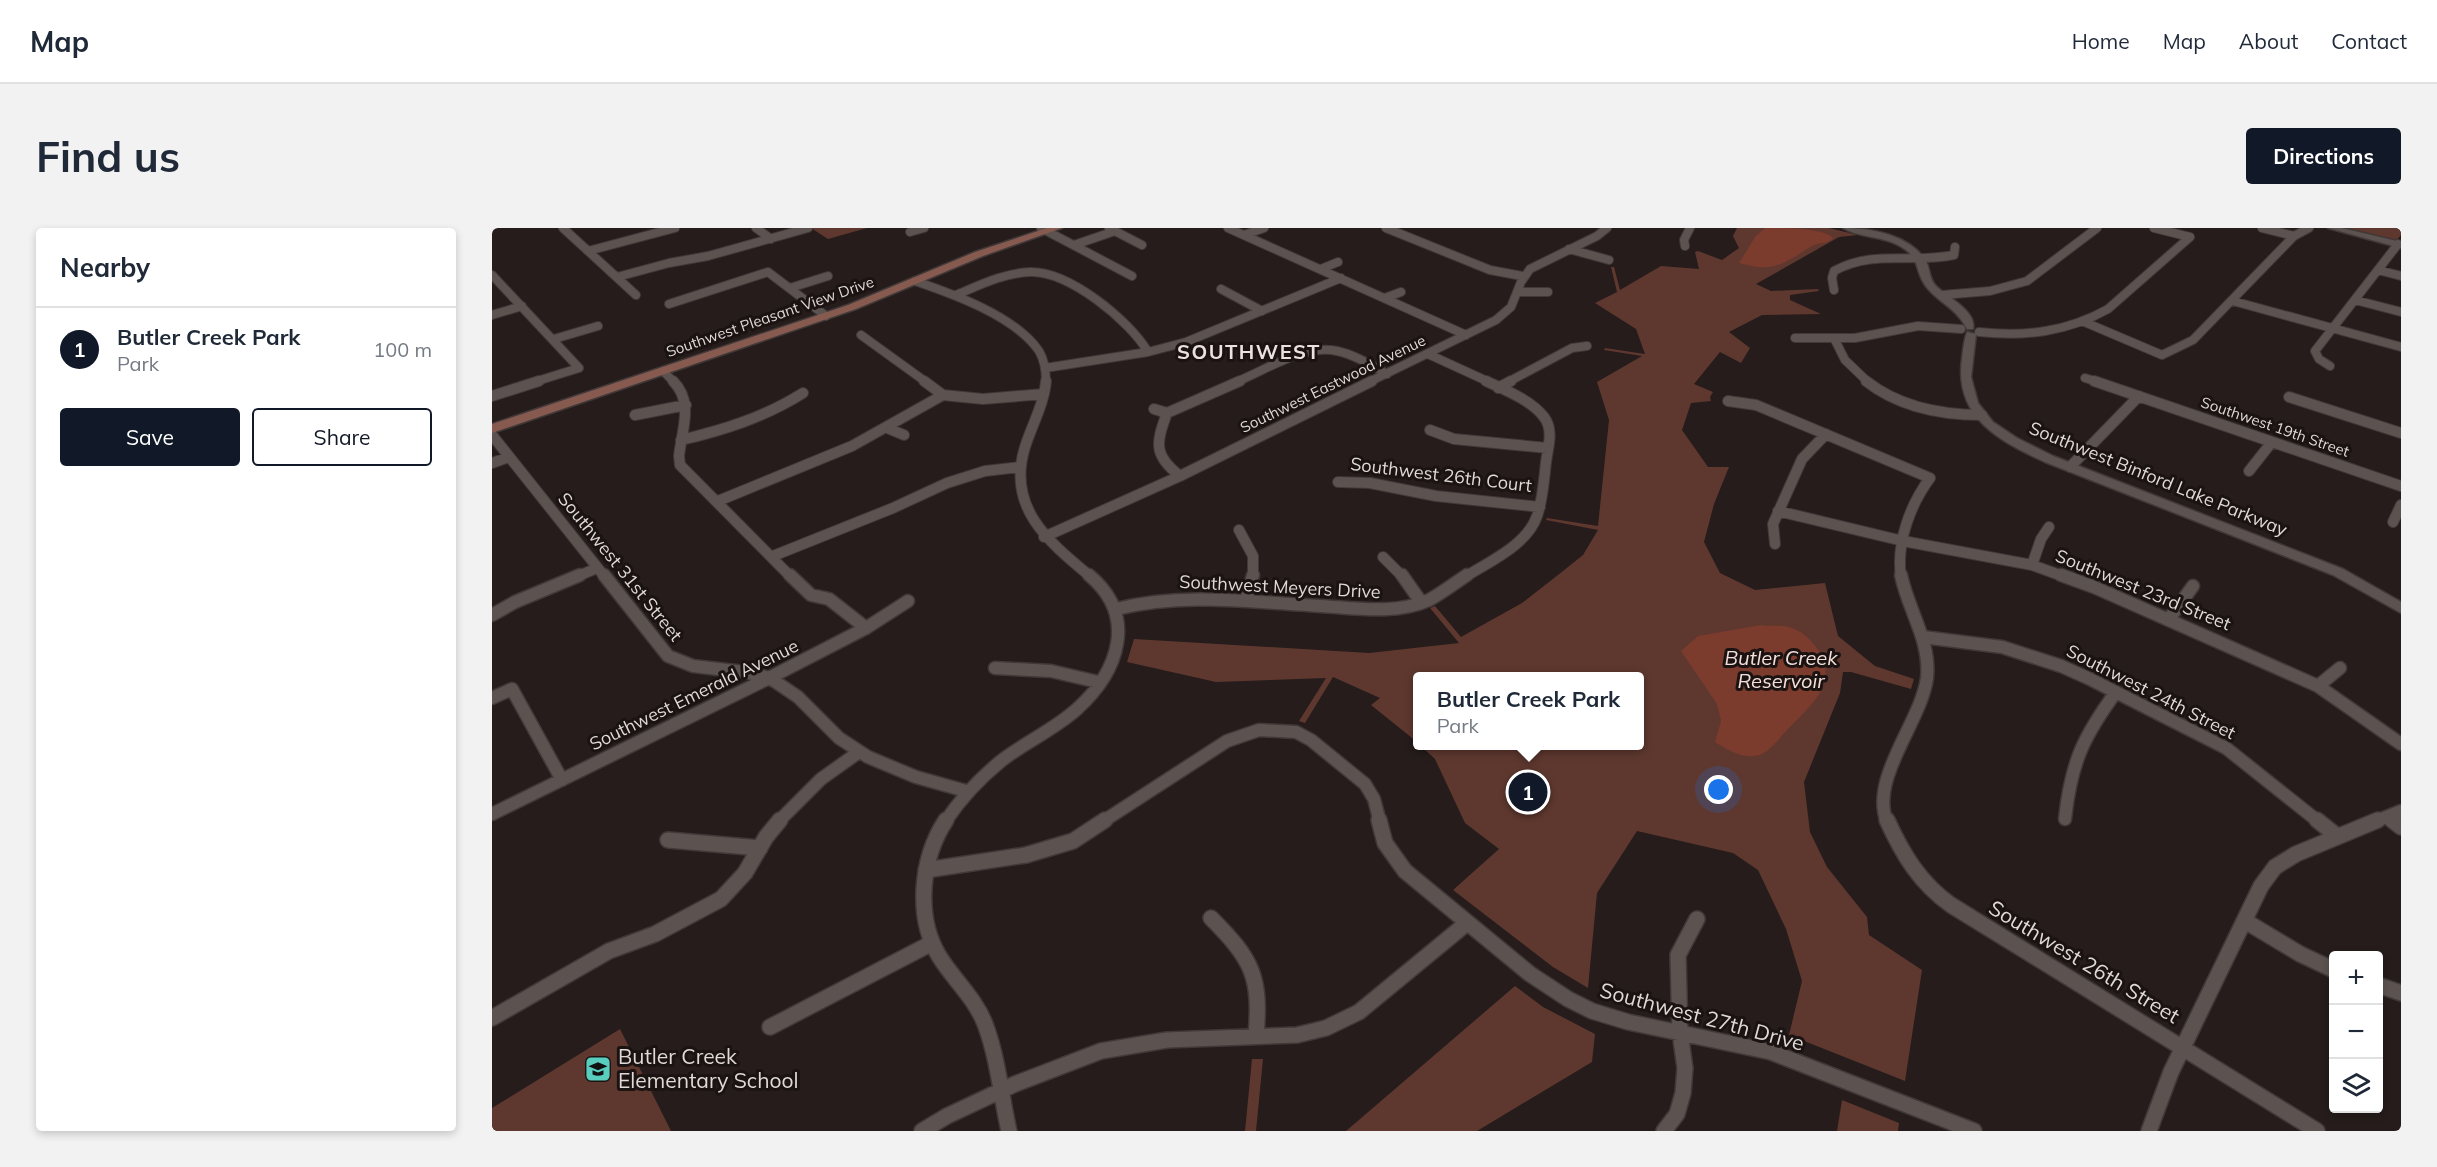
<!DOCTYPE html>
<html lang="en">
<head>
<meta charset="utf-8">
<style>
  :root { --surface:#fff; --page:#f2f2f3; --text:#1f2937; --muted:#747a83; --line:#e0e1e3; --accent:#111827 }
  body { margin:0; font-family:Mulish,sans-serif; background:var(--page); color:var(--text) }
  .controls { position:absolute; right:18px; bottom:18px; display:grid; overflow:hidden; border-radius:6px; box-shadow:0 3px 9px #0003 }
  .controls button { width:54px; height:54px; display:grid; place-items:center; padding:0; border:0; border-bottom:2px solid var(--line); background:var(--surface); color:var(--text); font:30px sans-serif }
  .you { position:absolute; left:1227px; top:562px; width:21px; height:21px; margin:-15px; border:4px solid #fff; border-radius:50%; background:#1a73e8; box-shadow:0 0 0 9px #1a73e833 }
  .badge { display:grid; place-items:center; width:39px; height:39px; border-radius:50%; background:var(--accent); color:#fff; font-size:20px; font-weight:700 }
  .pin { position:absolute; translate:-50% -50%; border:3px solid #fff; box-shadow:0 2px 6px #0006 }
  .popup { position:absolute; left:921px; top:444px; width:231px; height:78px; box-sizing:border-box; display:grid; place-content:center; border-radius:6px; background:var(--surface); filter:drop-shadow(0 2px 4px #0005); font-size:20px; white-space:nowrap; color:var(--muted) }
  .popup b { font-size:22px; color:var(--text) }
  .popup::after { content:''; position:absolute; left:50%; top:100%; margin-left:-12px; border:12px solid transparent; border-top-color:var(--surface) }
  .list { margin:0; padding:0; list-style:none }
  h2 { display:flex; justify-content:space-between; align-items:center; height:78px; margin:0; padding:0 24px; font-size:26px }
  h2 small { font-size:20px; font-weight:400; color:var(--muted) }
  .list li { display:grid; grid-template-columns:39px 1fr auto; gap:18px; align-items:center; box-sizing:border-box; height:84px; padding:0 24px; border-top:2px solid var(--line) }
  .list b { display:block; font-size:22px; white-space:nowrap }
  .list p { margin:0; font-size:20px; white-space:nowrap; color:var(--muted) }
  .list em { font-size:20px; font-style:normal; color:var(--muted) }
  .actions { display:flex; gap:12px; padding:18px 24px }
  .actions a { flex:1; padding:14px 0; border:2px solid var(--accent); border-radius:6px; text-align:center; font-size:21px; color:var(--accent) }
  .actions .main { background:var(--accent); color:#fff }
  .icon { flex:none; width:33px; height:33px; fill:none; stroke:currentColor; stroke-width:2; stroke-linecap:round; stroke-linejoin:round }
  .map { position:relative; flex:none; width:1909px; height:903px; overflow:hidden; border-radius:6px }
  header { display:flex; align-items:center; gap:36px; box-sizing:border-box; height:84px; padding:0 30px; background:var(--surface); border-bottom:2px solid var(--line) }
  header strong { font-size:28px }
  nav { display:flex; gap:33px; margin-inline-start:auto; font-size:21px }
  .intro { display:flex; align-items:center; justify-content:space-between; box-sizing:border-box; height:144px; padding:0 36px }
  h1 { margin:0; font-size:42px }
  .button { padding:15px 27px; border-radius:6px; background:var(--accent); color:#fff; font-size:21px; font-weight:700 }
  main { display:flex; gap:36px; padding:0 36px }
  aside { flex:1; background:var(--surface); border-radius:6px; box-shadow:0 3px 9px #0003 }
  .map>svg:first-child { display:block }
  .green { fill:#5e382f }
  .water { fill:#7b3b2d }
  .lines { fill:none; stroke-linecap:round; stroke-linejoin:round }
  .minor-far3-casing { stroke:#403938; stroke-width:10 }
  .minor-far2-casing { stroke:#403938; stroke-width:12 }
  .minor-far1-casing { stroke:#403938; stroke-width:15 }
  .minor-casing { stroke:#403938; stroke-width:18 }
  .tertiary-casing { stroke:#403938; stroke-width:3 }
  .secondary-casing { stroke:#403938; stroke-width:3 }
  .minor-far3 { stroke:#5c5350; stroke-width:8 }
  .minor-far2 { stroke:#5c5350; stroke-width:10 }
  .minor-far1 { stroke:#5c5350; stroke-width:12 }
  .minor { stroke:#5c5350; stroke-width:15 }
  .tertiary { fill:#5c5350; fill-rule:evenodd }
  .secondary { fill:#875a50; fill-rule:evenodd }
  .labels { text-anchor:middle; stroke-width:6; stroke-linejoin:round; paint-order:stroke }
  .far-street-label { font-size:15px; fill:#dfd9d8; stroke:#1b1311 }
  .street-label { font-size:18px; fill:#dfd9d8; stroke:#1b1311 }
  .far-district-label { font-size:20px; font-weight:bold; letter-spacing:1.5px; fill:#ede1de; stroke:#1b1311 }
  .water-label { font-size:20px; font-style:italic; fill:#f4dfda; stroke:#1b1311 }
  .near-street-label { font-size:21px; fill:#dfd9d8; stroke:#1b1311 }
  .near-poi-label { font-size:21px; fill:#dfd9d8; stroke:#1b1311; text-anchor:start }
</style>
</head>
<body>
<header>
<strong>Map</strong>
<nav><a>Home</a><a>Map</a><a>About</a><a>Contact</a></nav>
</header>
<div class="intro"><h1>Find us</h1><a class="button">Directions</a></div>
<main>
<aside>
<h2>Nearby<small></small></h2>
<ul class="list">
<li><span class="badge">1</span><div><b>Butler Creek Park</b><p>Park</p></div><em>100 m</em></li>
</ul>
<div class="actions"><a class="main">Save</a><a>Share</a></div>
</aside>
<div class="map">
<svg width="1909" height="903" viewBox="0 0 1909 903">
  <rect width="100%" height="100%" fill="#251c1b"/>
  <path class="green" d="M319,0H375L336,11Z
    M1245,0H1337L1366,7L1347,9L1264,56L1279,63L1326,61L1327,63L1298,67V72L1329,86L1270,87L1237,104L1258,120L1249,135L1228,124L1202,156L1221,164L1218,169L1219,173L1199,175L1190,202L1216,239H1237L1222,276L1212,314L1228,345L1263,362L1333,355L1346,408L1383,438L1422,451L1419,461L1359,444H1351L1348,465L1312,554L1318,604L1335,639L1375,689L1377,707L1430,742L1413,853L1297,807L1310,753L1294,701L1266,642L1241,625L1145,603L1105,665L1096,760L1061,739L961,662L1007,621L973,595L943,531L929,518H1147V448H925V514L879,477L888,470L841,449L813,495L807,493L834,450L724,454L635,434L642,411L877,425L967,415L938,380L943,378L969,409L1030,375L1071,343L1091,327L1106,302L1054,292L1055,290L1106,298L1117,192L1105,154L1150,128L1112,122L1113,120L1153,126L1144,101L1103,75L1125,64L1119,39H1122L1128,62L1169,38L1207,41L1203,24L1206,23L1230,32L1247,20L1241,8Z
    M1852,0H1909V7L1904,13Z
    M1023,758L1051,779L1103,806L1100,834L985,903H854Z
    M128,801L179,903H0V880Z
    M760,831H771L764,903H753Z
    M1350,872L1407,895L1406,903H1345Z"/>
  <path class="water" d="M1273,0C1290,0 1332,0 1341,10C1335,17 1326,14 1320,18C1291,36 1282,45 1247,35L1263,9Z
    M1269,397C1279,399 1290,396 1300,400C1311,404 1318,411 1325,420C1346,451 1325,472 1303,494C1295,501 1279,522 1270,526C1253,533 1236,522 1223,514L1229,493L1225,476L1189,423L1206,408Z"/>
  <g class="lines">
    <defs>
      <path id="minor-far3" d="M71,0L144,67
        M264,0L279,11
        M549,0L640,48
        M617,0L650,17
        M736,0L974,107
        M894,0L998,42L1030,48
        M1662,0L1698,9
        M1770,0L1802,8
        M418,4L432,0
        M752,7L772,0
        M582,17L623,3
        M1193,18L1192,12L1198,0
        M1077,21L1117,32
        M96,23L183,0
        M829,41L846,34
        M1886,42L1909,48
        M0,47L87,140L42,154
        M125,49L177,35L216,28L316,0
        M423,53C461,66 523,88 547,123C553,133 554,143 554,154
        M298,60L336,48
        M729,61L770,83
        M1342,62L1340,50L1342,43C1382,21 1420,36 1462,27L1463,19
        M1027,64H1056
        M464,67C488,57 512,45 538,44C577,43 637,92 656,124
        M1450,67L1498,63L1535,53L1605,0
        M893,70L909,64
        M1863,72L1909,84
        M1741,73L1909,119
        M177,76L276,44L334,88
        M0,87L30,78
        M1590,93L1670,127L1701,112L1802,8L1817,0
        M1487,104C1533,109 1575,104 1616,81L1698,9
        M369,107L434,154
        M1303,110H1363L1426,98L1469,101
        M1342,110L1353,132L1376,154
        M62,111L106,98
        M936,126L997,154
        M1838,138L1827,131L1823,123L1906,16
        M553,140L656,124L694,114L849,50
        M171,143L182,154
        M1593,150L1606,154
        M744,154C774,142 812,116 845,123C863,127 879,137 895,146
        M877,154L1004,92L1019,79L1029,54L1038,41L1105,8L1115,0
        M1016,154L1080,120L1095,118"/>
      <path id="minor-far2" d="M181,153C202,174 190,201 187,228L188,237L299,349
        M432,153L451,167L491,171L552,166
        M554,153C552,176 540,197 533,219C514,280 557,314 599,349
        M1374,153C1407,179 1448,187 1490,187
        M1602,153L1909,258
        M1006,160L1019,153
        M0,168L47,153
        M1797,169L1909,205
        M1236,173L1264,177L1438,250C1418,277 1404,315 1409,349
        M662,181L675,185
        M143,187L194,177
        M395,200L412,207
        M938,202L962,211L1056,220
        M0,207L113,349
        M189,212C232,202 273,189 311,165
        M0,235L17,229
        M1578,239L1647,168
        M1757,243L1780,214
        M688,248C661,227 664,215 675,185L748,153
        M846,254L878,255L944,268L1048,279
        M226,273L360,218L451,167
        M1286,283L1411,313L1540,337L1573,349
        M1901,294L1909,277
        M747,302L761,328V349
        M552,309L688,248L880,153
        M1283,316L1281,296L1310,231L1334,206
        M281,328L401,280L455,255L493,243L528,239
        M891,329L911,349
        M1540,337L1549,311L1557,299
        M84,349L105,340
        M973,349C998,333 1035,317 1045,288C1051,271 1052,251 1054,234C1056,219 1062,202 1052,189C1039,172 1013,162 994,153"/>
      <path id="minor-far1" d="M112,347L176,428L201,438L252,444L278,450L306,469L347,510L376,529L424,549L474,563
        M298,347L319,367L337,371L374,400
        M910,347L929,374
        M1569,347L1602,359L1826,458L1909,516
        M754,372L761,347
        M624,381C692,364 759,374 828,378C862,380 904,387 937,372C950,365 963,355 975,347
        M0,387L23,374L88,347
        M1677,391L1701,358
        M1431,409L1510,419L1569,438L1598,451L1734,520L1827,594
        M503,440L559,443L606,454
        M1826,458L1848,440
        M0,470L20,461L70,552
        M0,586L277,450L374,400L416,373
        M1896,589L1902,594
        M1573,591C1579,535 1591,509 1624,464
        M286,594L329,551L367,524
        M453,594C469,570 487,551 509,533C532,515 563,501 585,481C627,443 646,388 597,347
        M610,594L735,513L767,502L804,504L819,512L873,556L882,571L888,594
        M1395,594C1377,551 1429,494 1435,450C1439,413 1416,382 1409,347
        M1882,594L1909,583"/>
      <path id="minor" d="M454,592C429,630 423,688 447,728C461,751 483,770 493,796C506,830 509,868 517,903
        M887,592L893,615L913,643L1038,746L1076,771L1100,783L1136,794L1279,824L1482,903
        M1395,592C1411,627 1428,655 1459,677L1825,903
        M1825,592L1845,608
        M1900,592L1909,599
        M176,612L268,620
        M434,642L534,627L581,613L613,592
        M719,690C761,732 769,749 764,808
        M1753,693L1808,726L1842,742
        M1886,757L1909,765
        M0,790L117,723L163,706L229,671L253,645L274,609L288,592
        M278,799L440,715
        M430,903L455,888L523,856L609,823L675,812L805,807L834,800L867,784L975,695
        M1172,903L1185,886L1191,865L1193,840L1188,805L1186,727L1205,691
        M1657,903L1679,844L1769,658L1783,639L1804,626L1886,592"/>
      <path id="tertiary" d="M1351,0C1379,0 1418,7 1434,33C1438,41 1437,51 1444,58C1455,69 1485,83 1481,101H1475C1463,78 1446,75 1433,57C1421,39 1430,29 1404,16C1388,8 1365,9 1351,0Z
        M1836,0H1850L1909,14V20Z
        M1475,104L1484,106L1479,149L1486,175L1501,194L1525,210L1561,228L1851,341L1909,374V385L1841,347L1553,234C1507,213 1462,189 1470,131C1471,122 1472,112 1475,104Z"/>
      <path id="secondary" d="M555,0H570L491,28L364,81L0,205V196L356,77L483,24Z"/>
    </defs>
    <use href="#minor-far3" class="minor-far3-casing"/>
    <use href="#minor-far2" class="minor-far2-casing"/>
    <use href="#minor-far1" class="minor-far1-casing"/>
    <use href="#minor" class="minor-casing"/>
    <use href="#tertiary" class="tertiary-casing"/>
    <use href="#secondary" class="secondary-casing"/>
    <use href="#minor-far3" class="minor-far3"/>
    <use href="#minor-far2" class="minor-far2"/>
    <use href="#minor-far1" class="minor-far1"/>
    <use href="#minor" class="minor"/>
    <use href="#tertiary" class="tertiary"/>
    <use href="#secondary" class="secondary"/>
  </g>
  <defs>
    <symbol id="school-square" viewBox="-11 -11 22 22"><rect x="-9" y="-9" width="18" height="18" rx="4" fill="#59cebf" stroke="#1b1311"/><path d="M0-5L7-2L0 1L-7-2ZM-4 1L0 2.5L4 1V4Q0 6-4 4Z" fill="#111"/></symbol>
  </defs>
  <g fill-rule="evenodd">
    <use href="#school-square" x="91" y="826" width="30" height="30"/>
  </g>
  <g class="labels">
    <g class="far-street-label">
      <text transform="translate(278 89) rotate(-19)" y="5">Southwest Pleasant View Drive</text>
      <text transform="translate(841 156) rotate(-26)" y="5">Southwest Eastwood Avenue</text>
      <text transform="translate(1783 199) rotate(19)" y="5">Southwest 19th Street</text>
    </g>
    <g class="street-label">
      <text transform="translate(949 247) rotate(7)" y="6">Southwest 26th Court</text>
      <text transform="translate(1666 251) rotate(22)" y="6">Southwest Binford Lake Parkway</text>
      <text transform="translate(128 339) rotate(51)" y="6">Southwest 31st Street</text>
      <text transform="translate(788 359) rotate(3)" y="6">Southwest Meyers Drive</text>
      <text transform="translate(1651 362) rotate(22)" y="6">Southwest 23rd Street</text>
      <text transform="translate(1659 464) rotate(27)" y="6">Southwest 24th Street</text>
      <text transform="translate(202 467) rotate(-26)" y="6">Southwest Emerald Avenue</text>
    </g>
    <g class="far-district-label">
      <text x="757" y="131">SOUTHWEST</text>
    </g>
    <g class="water-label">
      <text x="1289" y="437">Butler Creek<tspan x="1289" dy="23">Reservoir</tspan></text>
    </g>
    <g class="near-street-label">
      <text transform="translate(1592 734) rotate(31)" y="7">Southwest 26th Street</text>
      <text transform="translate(1210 789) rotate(15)" y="7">Southwest 27th Drive</text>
    </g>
    <g class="near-poi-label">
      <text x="126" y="836">Butler Creek<tspan x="126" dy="24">Elementary School</tspan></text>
    </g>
  </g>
</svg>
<div class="controls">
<button>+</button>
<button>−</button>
<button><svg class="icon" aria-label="layers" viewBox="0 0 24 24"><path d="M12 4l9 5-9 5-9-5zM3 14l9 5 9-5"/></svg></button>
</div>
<div class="you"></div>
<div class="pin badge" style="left:1036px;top:564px">1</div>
<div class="popup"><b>Butler Creek Park</b>Park</div>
</div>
</main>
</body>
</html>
